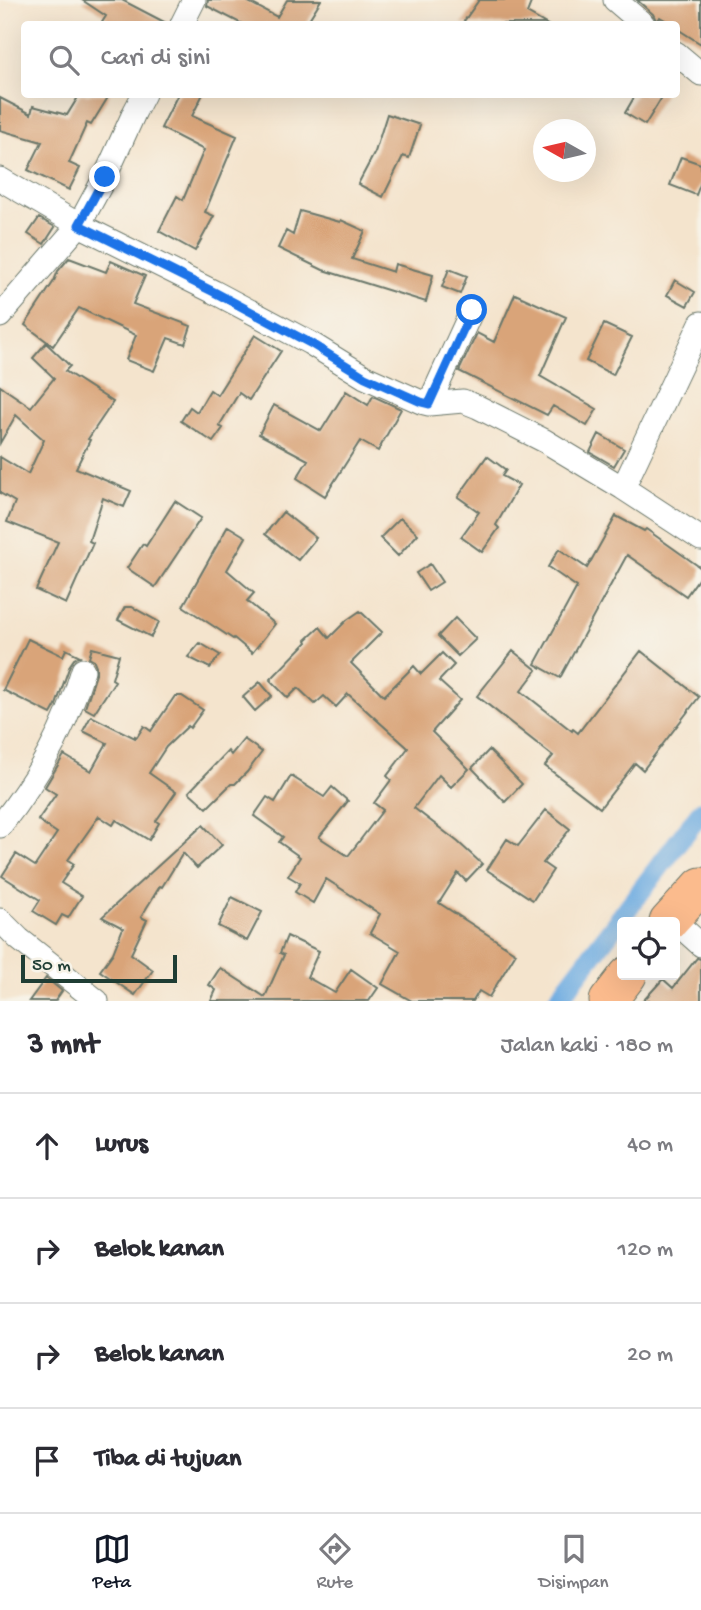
<!DOCTYPE html>
<html lang="id">
<head>
<meta charset="utf-8">
<style>
  :root { --surface:#fff; --page:#f2f2f3; --text:#2b2b33; --muted:#7c7c81; --line:#e1e1e2; --accent:#111827 }
  body { margin:0; font-family:"Gochi Hand",sans-serif; background:var(--page); color:var(--text) }
  .controls { position:absolute; right:21px; bottom:21px; display:grid; overflow:hidden; border-radius:7px; box-shadow:0 7px 28px #0002 }
  .controls button { width:63px; height:63px; display:grid; place-items:center; padding:0; border:0; border-bottom:2px solid var(--line); background:var(--surface); color:var(--text); font:35px sans-serif }
  .compass { position:absolute; left:533px; top:119px; width:63px; height:63px; border-radius:50%; background:var(--surface); box-shadow:0 7px 28px #0002; rotate:278deg }
  .scale { position:absolute; left:21px; bottom:18px; width:156px; box-sizing:border-box; padding-left:7px; border:4px solid #1f3d34; border-top:0; font-size:19px; line-height:24px; white-space:nowrap; color:#1f3d34; -webkit-text-stroke:5px #f7f3e8; paint-order:stroke }
  .stop { position:absolute; width:21px; height:21px; margin:-16px; border:5px solid #1a73e8; border-radius:50%; background:#fff }
  .stop.end { background:#1a73e8; border-color:#fff; box-shadow:0 2px 7px #0008 }
  .list { margin:0; padding:0; list-style:none }
  h2 { display:flex; justify-content:space-between; align-items:center; height:91px; margin:0; padding:0 28px; font-size:30px }
  h2 small { font-size:23px; font-weight:400; color:var(--muted) }
  .list li { display:grid; grid-template-columns:46px 1fr auto; gap:21px; align-items:center; box-sizing:border-box; height:105px; padding:0 28px; border-top:2px solid var(--line) }
  .list b { display:block; font-size:26px; white-space:nowrap }
  .list em { font-size:23px; font-style:normal; color:var(--muted) }
  .icon { flex:none; width:38px; height:38px; fill:none; stroke:currentColor; stroke-width:2; stroke-linecap:round; stroke-linejoin:round }
  .map { position:relative; flex:none; width:701px; height:1001px; overflow:hidden }
  .search { position:absolute; background:var(--surface); box-shadow:0 7px 28px #0002; left:21px; right:21px; top:21px; height:77px; display:flex; align-items:center; gap:18px; box-sizing:border-box; padding:0 24px; border-radius:7px; color:var(--muted); font-size:26px }
  .sheet { height:511px; background:var(--surface) }
  nav { display:flex; justify-content:space-around; align-items:center; box-sizing:border-box; height:98px; border-top:2px solid var(--line); background:var(--surface); font-size:19px; color:var(--muted) }
  nav a { display:grid; justify-items:center; gap:4px }
  nav .on { color:var(--accent) }
  .map>svg:first-child { display:block }
  .lines { fill:none; stroke-linecap:round; stroke-linejoin:round }
  .canal { stroke:#6eace1; stroke-width:21 }
  .building { fill:#d9a479 }
  .minor-casing { stroke:#6a776a; stroke-width:25 }
  .primary-casing { stroke:#6a776a; stroke-width:39 }
  .minor { stroke:#fff; stroke-width:23 }
  .primary { stroke:#fbbb8d; stroke-width:37 }
  .route { stroke:#1a73e8; stroke-width:9 }
</style>
</head>
<body>
<div class="map">
<svg width="701" height="1001" viewBox="0 0 701 1001">
  <rect width="100%" height="100%" fill="#f7f3e8"/>
  <filter id="ink" filterUnits="userSpaceOnUse"><feTurbulence type="fractalNoise" baseFrequency=".0143" numOctaves="2"/><feDisplacementMap in="SourceGraphic" scale="14" xChannelSelector="R" yChannelSelector="G"/><feConvolveMatrix kernelMatrix="1 2 1 2 8 2 1 2 1" color-interpolation-filters="sRGB"/></filter>
  <filter id="wash" filterUnits="userSpaceOnUse"><feTurbulence type="fractalNoise" baseFrequency=".00686" numOctaves="4" result="noise"/><feDisplacementMap in="SourceGraphic" scale="28" xChannelSelector="R" yChannelSelector="G"/><feGaussianBlur stdDeviation="1.57" result="paint"/><feColorMatrix in="noise" values="0 0 0 0 0 0 0 0 0 0 0 0 0 0 0 0 0 1.4 0 .05"/><feComposite in="paint" operator="in"/></filter>
  <g filter="url(#wash)">
    <rect width="100%" height="100%" fill="#f4e4cd"/>
    <g class="lines">
      <path class="canal" d="M557,1001L701,812"/>
    </g>
    <g id="blocks">
      <path class="building" d="M82,0H122L168,24H101L106,16Z
        M208,0H245L277,17L287,0H321L306,24H242L207,6Z
        M479,0H532L527,13L546,24H462Z
        M637,0H701V44L676,28V24H672L660,17L657,22L653,14Z
        M80,94H110L91,125L87,123L69,163L80,168L69,190L28,170L42,142L0,130V98L31,114L33,106L67,115Z
        M178,94H203L192,116L237,136L205,212L214,216L195,251L159,231L177,196L183,200L204,150L161,128Z
        M636,94H664L645,125L625,113Z
        M387,114L420,125L409,158L403,156L383,197L358,184L375,152Z
        M681,157L701,164V182L696,195L670,185Z
        M300,211L340,222L341,220L365,231L352,259L393,272L395,264L433,275L426,302L323,270L278,248L286,231L293,235Z
        M39,218L55,227L44,244L28,234Z
        M69,258L106,272L111,261L145,276L133,304L191,326L185,344L168,338L154,371L126,360L136,335L79,308L53,346L25,325L54,281L58,271Z
        M449,269L467,276L460,294L442,287Z
        M675,280L695,292L687,306L667,295Z
        M515,294L566,317L540,376L597,409L587,426L553,406L547,415L459,371L477,333L494,342Z
        M604,324L632,337L613,375L586,361Z
        M255,335L281,351L249,400L239,393L219,426L223,428L213,442L181,421L190,407L197,412L210,390L217,395Z
        M46,343L70,366L65,371L113,402L88,439L90,440L76,468L131,491L124,507L103,498L89,541L93,543L66,604L36,590L58,542L7,522L15,502L0,493V457L28,474L44,440L16,415L0,443V386L31,407L54,378L33,358Z
        M346,391L368,405L373,396L401,409L378,451L360,441L325,496L297,478L308,460L259,434L274,405L321,431Z
        M599,434L624,449L614,466L590,452Z
        M487,456L506,470L502,476L519,485L496,525L499,528L482,552L461,537L479,512L458,497Z
        M175,501L201,518L155,587L127,568L143,544L146,546Z
        M283,512L316,538L298,560L265,534Z
        M616,516L644,531L646,529L701,568V575L686,596L627,555L560,678L535,664L577,587L548,567L559,549L587,568Z
        M400,518L418,534L398,556L380,538Z
        M228,526L246,537L227,570L254,593L247,601L275,624L252,653L234,638L233,639L183,606Z
        M430,564L442,582L428,591L416,573Z
        M125,607H132L159,622L151,637L118,620Z
        M360,611L382,632L351,663L384,696L414,666L421,674L442,653L454,665L439,681L460,700L432,732L469,769L451,787L439,775L414,808L458,842L482,864L466,881L458,873L439,903L516,953L489,997L479,991L473,1001H412L382,984L400,951L370,933L380,914L326,879L313,903L295,892L300,883L288,876L300,857L279,842L283,837L254,816L267,797L275,802L291,776L324,797L332,787L348,801L319,837L348,856L383,810L374,803L391,780L387,776L408,748L348,694L336,707L324,696L315,704L298,688L288,698L270,680L307,642L306,640L320,627L329,638L347,620Z
        M455,618L476,639L458,656L438,636Z
        M28,639L63,656L66,649L80,656L74,659L70,665L56,705L51,714L3,690Z
        M200,643L220,655L210,668L188,657Z
        M92,648L119,655L112,679L115,681L94,713L85,708L96,674V666L94,661L89,658Z
        M513,651L537,670L521,691L572,731L573,729L578,733L641,651L699,697L643,770L635,763L600,808L545,766L553,756L477,696Z
        M260,682L272,696L255,711L243,697Z
        M175,696H182L203,710L190,728L188,726L166,747L149,773L176,792L156,821L159,823L149,840L116,820L113,825L99,816L68,860L74,864L61,883L82,896L68,918L62,915L56,925L33,911L40,900L2,876L16,854L35,866L57,833L38,820L56,794L45,787L64,755L91,771L107,743L83,731L91,716L135,738V736L137,737L144,726L151,731Z
        M244,739L262,752L247,772L235,784H231L207,808L189,792L228,751L231,755Z
        M489,750L522,784L505,802L472,768Z
        M546,810L570,829L543,863L553,870L533,900L487,870L507,839L518,846Z
        M203,825L222,845L197,868L183,853L162,887L160,886L141,917L147,920L131,954L153,970L135,995L100,971L113,953L123,928L102,917Z
        M232,897L262,912L247,941L218,926Z
        M287,936L319,951L307,977L335,993L351,969L378,988L369,1001H211L216,990L209,985L220,968L265,997L284,955L280,953Z
        M697,958L701,959V1001H643L663,979L673,988Z
        M46,978L62,991L55,1001H29Z"/>
    </g>
  </g>
  <g filter="url(#ink)">
    <use href="#blocks" fill-opacity="0" stroke="#6a776a" stroke-width="2"/>
    <g class="lines">
      <defs>
        <path id="minor" d="M615,0L643,24
          M182,24L194,0
          M676,53L701,74
          M0,179L79,225L214,292L310,343L365,377L421,402L429,404L463,401L478,407L545,441L623,488L701,539
          M0,316L79,225L105,177L135,111L144,94
          M429,404L472,310
          M623,488L701,323
          M0,826C38,778 66,729 83,670
          M671,918L701,945
          M0,920L19,939L97,1001"/>
        <path id="primary" d="M668,922L701,886
          M608,1001L628,975"/>
      </defs>
      <use href="#minor" class="minor-casing"/>
      <use href="#primary" class="primary-casing"/>
      <use href="#minor" class="minor"/>
      <use href="#primary" class="primary"/>
    </g>
  </g>
  <g class="lines" filter="url(#ink)">
    <path class="route" d="M105,177L79,225L214,292L310,343L365,377L421,402L429,404L472,310"/>
  </g>
</svg>
<div class="controls">
<button><svg class="icon" aria-label="locate" viewBox="0 0 24 24"><circle cx="12" cy="12" r="6"/><path d="M12 2v4M12 18v4M2 12h4M18 12h4"/></svg></button>
</div>
<svg class="compass" viewBox="-18 -18 36 36"><path d="M0-13l5 13h-10z" fill="#e53935"/><path d="M0 13l5-13h-10z" fill="#7c7c81"/></svg>
<div class="scale">50 m</div>
<div class="stop" style="left:472px;top:310px"></div>
<div class="stop end" style="left:105px;top:177px"></div>
<div class="search"><svg class="icon" aria-label="search" viewBox="0 0 24 24"><circle cx="10" cy="10" r="6"/><path d="M15 15l6 6"/></svg>Cari di sini</div>
</div>
<section class="sheet">
<h2>3 mnt<small>Jalan kaki · 180 m</small></h2>
<ul class="list">
<li><svg class="icon" aria-label="ahead" viewBox="0 0 24 24"><path d="M12 20V5M6 11l6-6 6 6"/></svg><div><b>Lurus</b></div><em>40 m</em></li>
<li><svg class="icon" aria-label="right" viewBox="0 0 24 24"><path d="M7 20v-9h11M14 6l5 5-5 5"/></svg><div><b>Belok kanan</b></div><em>120 m</em></li>
<li><svg class="icon" aria-label="right" viewBox="0 0 24 24"><path d="M7 20v-9h11M14 6l5 5-5 5"/></svg><div><b>Belok kanan</b></div><em>20 m</em></li>
<li><svg class="icon" aria-label="arrive" viewBox="0 0 24 24"><path d="M6 21V4h12l-3 4 3 4H6"/></svg><div><b>Tiba di tujuan</b></div></li>
</ul>
</section>
<nav>
<a class="on"><svg class="icon" aria-label="map" viewBox="0 0 24 24"><path d="M3 6l6-2 6 2 6-2v14l-6 2-6-2-6 2zM9 4v14M15 6v14"/></svg>Peta</a>
<a><svg class="icon" aria-label="directions" viewBox="0 0 24 24"><path d="M12 3l9 9-9 9-9-9zM9 14v-3h6M13 9l2 2-2 2"/></svg>Rute</a>
<a><svg class="icon" aria-label="saved" viewBox="0 0 24 24"><path d="M7 4h10v16l-5-4-5 4z"/></svg>Disimpan</a>
</nav>
</body>
</html>
